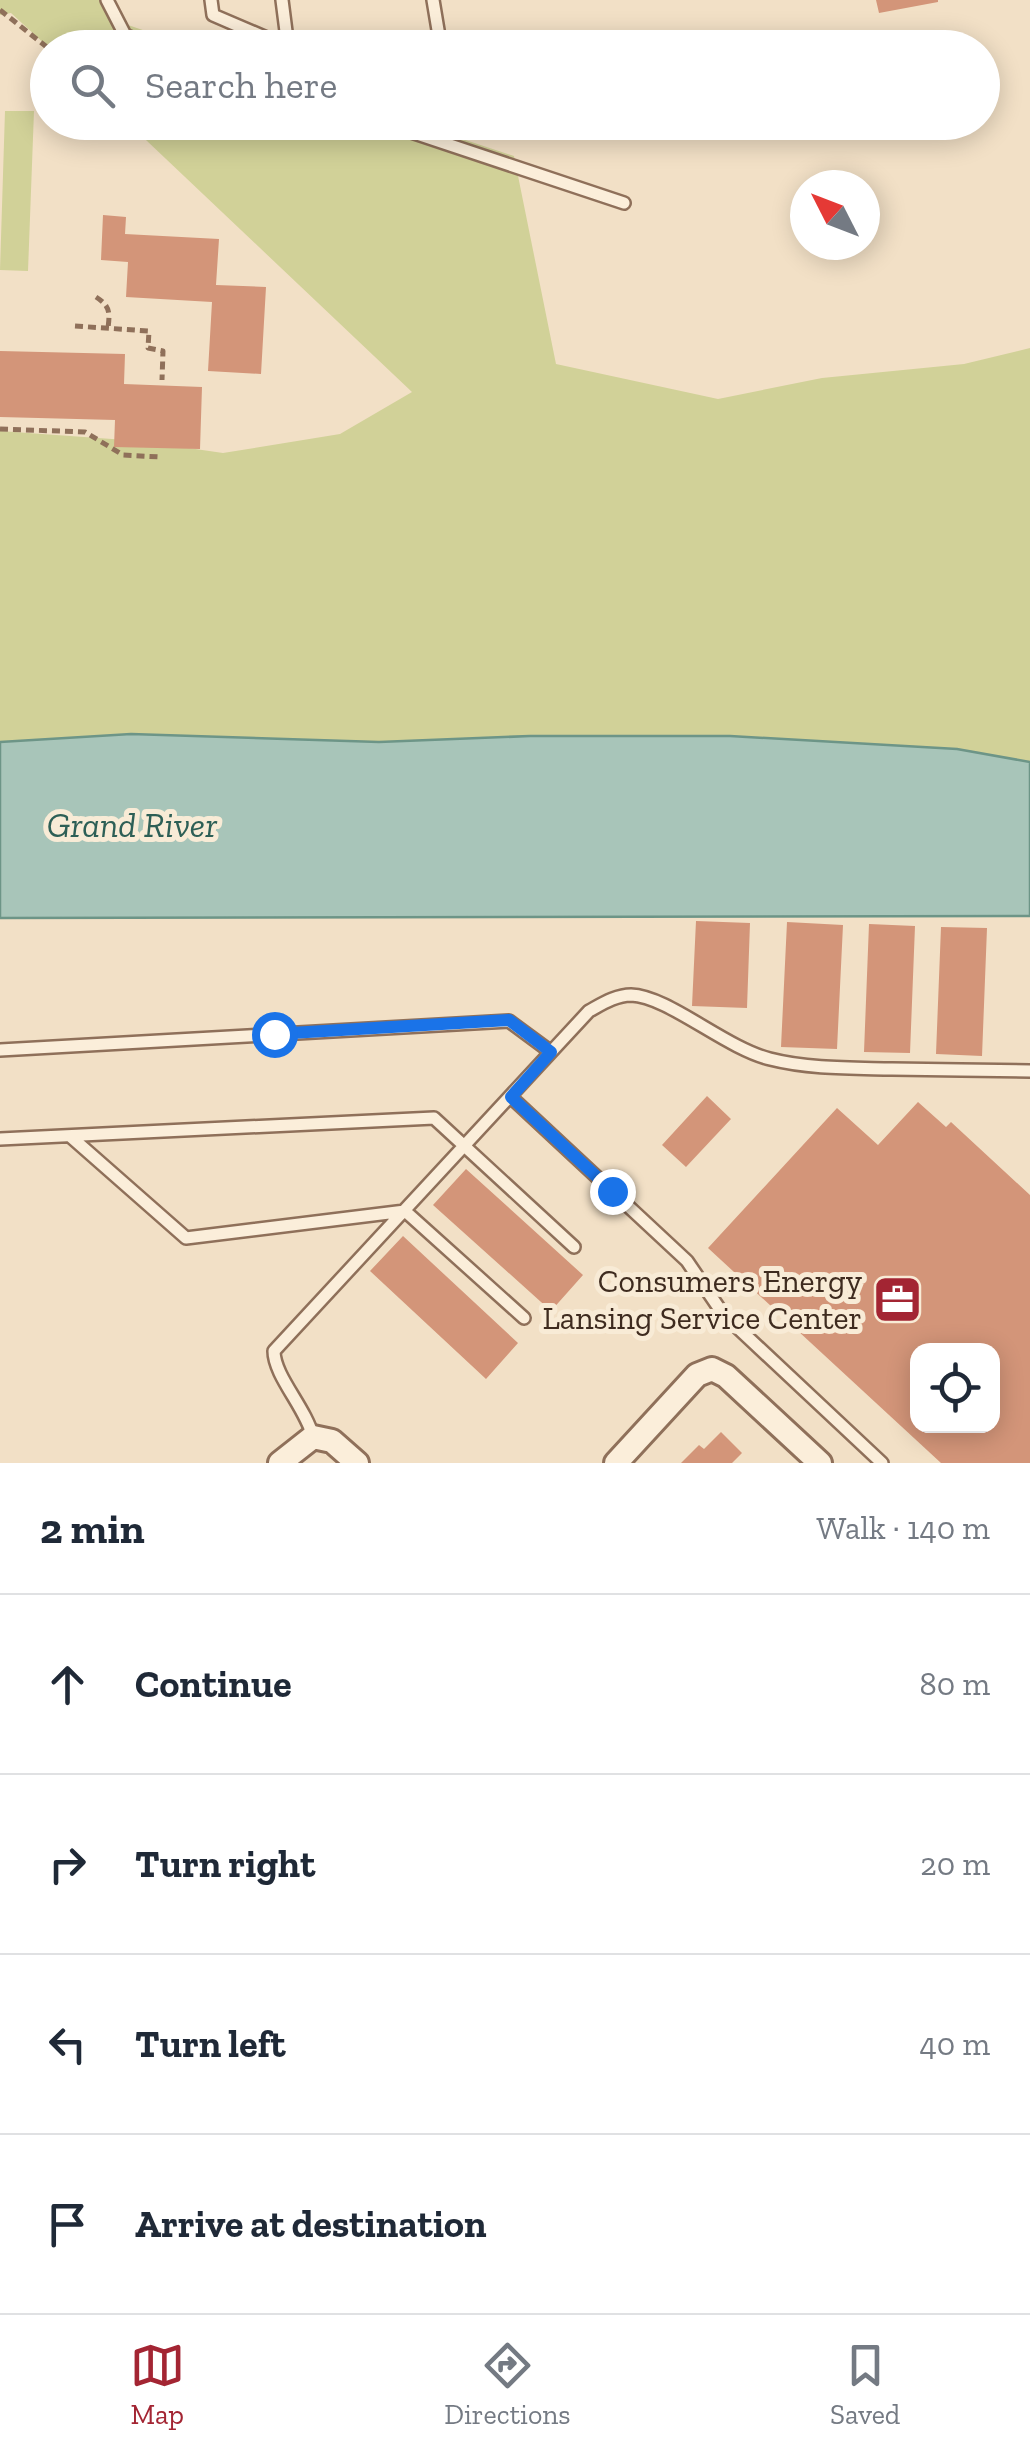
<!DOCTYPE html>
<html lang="en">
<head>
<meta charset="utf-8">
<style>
  :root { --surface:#fff; --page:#f6f6f7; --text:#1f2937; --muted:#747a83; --line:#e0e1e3; --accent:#a32533 }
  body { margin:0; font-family:"Zilla Slab",serif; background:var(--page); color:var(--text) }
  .controls { position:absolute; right:30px; bottom:30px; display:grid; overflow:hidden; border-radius:20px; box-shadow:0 5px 25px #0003 }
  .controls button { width:90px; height:90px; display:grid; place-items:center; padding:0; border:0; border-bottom:2px solid var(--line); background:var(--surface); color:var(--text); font:50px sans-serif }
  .compass { position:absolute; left:790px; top:170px; width:90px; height:90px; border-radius:50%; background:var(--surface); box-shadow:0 5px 25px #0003; rotate:312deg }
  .stop { position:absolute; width:30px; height:30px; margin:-22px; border:8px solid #1a73e8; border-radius:50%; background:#fff }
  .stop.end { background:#1a73e8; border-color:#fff; box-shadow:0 2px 10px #0008 }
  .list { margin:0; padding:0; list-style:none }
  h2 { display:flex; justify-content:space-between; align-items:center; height:130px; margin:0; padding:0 40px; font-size:42px }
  h2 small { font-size:32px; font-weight:400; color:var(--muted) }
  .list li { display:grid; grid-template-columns:65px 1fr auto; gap:30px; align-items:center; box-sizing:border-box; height:180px; padding:0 40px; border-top:2px solid var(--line) }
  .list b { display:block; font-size:38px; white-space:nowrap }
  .list em { font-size:32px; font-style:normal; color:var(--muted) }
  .icon { flex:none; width:55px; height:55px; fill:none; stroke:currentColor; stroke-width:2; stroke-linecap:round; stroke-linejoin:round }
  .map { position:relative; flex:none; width:1030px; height:1463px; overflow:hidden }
  .search { position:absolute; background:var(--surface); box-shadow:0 5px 25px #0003; left:30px; right:30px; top:30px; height:110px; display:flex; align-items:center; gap:25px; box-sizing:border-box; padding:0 35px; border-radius:55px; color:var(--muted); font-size:38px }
  .sheet { height:850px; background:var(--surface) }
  nav { display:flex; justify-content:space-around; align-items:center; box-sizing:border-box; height:140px; border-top:2px solid var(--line); background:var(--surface); font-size:28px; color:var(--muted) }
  nav a { display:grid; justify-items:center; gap:5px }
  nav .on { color:var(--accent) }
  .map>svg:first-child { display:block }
  .green { fill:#d1d198 }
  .water { fill:#a8c5b9; stroke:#6d9587; stroke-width:2.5 }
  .building { fill:#d39579; fill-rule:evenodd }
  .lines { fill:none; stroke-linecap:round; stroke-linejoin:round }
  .service-casing { stroke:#8f705a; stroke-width:16 }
  .minor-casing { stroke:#8f705a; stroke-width:28 }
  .path { stroke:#8f705a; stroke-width:5; stroke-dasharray:8 5; stroke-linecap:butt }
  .service { stroke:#fbeeda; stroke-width:11 }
  .minor { stroke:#fbeeda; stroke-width:22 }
  .route { stroke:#1a73e8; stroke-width:12 }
  .labels { text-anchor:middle; stroke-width:10; stroke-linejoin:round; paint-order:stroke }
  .poi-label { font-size:32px; fill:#3e2b1f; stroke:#f8ebd6; text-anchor:end }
  .water-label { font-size:35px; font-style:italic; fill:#2d5f56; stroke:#f8ebd6 }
</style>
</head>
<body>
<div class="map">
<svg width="1030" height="1463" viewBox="0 0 1030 1463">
  <rect width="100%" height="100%" fill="#f2e0c6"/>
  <path class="green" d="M0,0H111L125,24L193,47H48L11,13L0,15Z
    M5,111H34L28,271L0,270Z
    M128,123H414L514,156L556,364L718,399L822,378L964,364L1030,348V762L957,749L730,736H530L379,742L131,734L0,742V431L140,441L223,453L340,434L412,392Z"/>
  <path class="water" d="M131,734L379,742L530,736H730L957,749L1030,762V916L0,918V742Z"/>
  <path class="building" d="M876,0H938V2L879,13Z
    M103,215L126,217L125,234L219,239L216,285L266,287L261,374L208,371L212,302L126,297L128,262L101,260Z
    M0,351L125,354L124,384L202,387L200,449L114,447L115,420L0,417Z
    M696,921L750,923L747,1008L692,1006Z
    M787,922L843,925L837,1049L781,1047Z
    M869,924L915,926L910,1053L864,1052Z
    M941,927L987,928L982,1056L936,1054Z
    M707,1096L731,1119L686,1167L662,1145Z
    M918,1102L946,1127L951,1122L1030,1195V1463H941L708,1248L837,1108L878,1145ZM918,1350H992V1426H918Z
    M466,1169L583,1275L551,1311L433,1205Z
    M403,1236L518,1343L486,1379L370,1271Z
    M721,1432L742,1453L732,1463H681L699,1445L704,1449Z"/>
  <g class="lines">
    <defs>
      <path id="service" d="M107,0L125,35L154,48
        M211,0L213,15L290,48
        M282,0L288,47
        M433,0L441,48
        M381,122L624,203
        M0,1050L509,1021L551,1052
        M511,1097L687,1261L723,1314L882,1463
        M70,1136L186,1238L405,1211L524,1318
        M0,1139L434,1118L574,1247
        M313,1437C306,1408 274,1376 274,1351L589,1011C602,1004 616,995 631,995C668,996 725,1048 770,1059C809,1069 852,1068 892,1069C938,1070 984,1070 1030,1071"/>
      <path id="minor" d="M280,1463L313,1437L332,1441L357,1463
        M616,1463L697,1375L712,1369L726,1376L820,1463"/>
    </defs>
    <use href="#service" class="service-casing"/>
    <use href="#minor" class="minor-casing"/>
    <path class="path" d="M0,10L48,48
      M96,297C110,306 110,312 108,328
      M75,326L149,331L148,348L163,351L162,380
      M0,429L85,432L123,455L161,457"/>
    <use href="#service" class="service"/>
    <use href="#minor" class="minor"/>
  </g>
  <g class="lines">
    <path class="route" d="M274,1034L509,1020L551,1052L511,1097L612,1191"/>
  </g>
  <defs>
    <symbol id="office-square" viewBox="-11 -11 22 22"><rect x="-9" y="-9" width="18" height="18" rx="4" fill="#a32533" stroke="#f8ebd6"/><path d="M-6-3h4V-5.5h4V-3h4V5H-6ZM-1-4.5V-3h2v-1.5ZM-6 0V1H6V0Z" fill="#fff"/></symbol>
  </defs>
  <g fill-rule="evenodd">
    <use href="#office-square" x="870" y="1272" width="55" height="55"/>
  </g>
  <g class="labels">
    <g class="poi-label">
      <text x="862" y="1292">Consumers Energy<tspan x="862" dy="37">Lansing Service Center</tspan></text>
    </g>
    <g class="water-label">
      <text x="132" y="837">Grand River</text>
    </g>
  </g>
</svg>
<div class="controls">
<button><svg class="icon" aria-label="locate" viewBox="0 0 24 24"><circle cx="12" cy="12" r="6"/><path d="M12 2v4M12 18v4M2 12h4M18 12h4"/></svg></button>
</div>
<svg class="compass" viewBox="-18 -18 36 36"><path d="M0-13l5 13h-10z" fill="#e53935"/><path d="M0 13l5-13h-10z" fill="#747a83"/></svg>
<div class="stop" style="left:274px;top:1034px"></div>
<div class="stop end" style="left:612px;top:1191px"></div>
<div class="search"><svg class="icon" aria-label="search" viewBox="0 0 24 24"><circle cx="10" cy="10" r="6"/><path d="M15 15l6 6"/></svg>Search here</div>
</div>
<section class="sheet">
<h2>2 min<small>Walk · 140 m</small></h2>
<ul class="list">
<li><svg class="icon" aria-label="ahead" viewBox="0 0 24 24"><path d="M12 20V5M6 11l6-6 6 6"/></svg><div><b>Continue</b></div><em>80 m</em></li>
<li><svg class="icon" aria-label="right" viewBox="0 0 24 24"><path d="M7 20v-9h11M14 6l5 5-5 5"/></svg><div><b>Turn right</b></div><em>20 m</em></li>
<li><svg class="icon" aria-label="left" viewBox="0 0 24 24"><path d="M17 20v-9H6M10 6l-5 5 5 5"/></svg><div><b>Turn left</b></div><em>40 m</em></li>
<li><svg class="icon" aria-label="arrive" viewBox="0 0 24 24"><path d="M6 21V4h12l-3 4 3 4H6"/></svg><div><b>Arrive at destination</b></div></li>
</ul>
</section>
<nav>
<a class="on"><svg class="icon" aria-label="map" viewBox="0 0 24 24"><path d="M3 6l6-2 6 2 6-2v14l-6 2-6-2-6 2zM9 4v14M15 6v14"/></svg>Map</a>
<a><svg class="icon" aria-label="directions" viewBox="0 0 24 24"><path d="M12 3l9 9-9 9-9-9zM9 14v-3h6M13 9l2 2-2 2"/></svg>Directions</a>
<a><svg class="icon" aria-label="saved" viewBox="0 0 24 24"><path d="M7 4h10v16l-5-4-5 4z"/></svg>Saved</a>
</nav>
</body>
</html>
